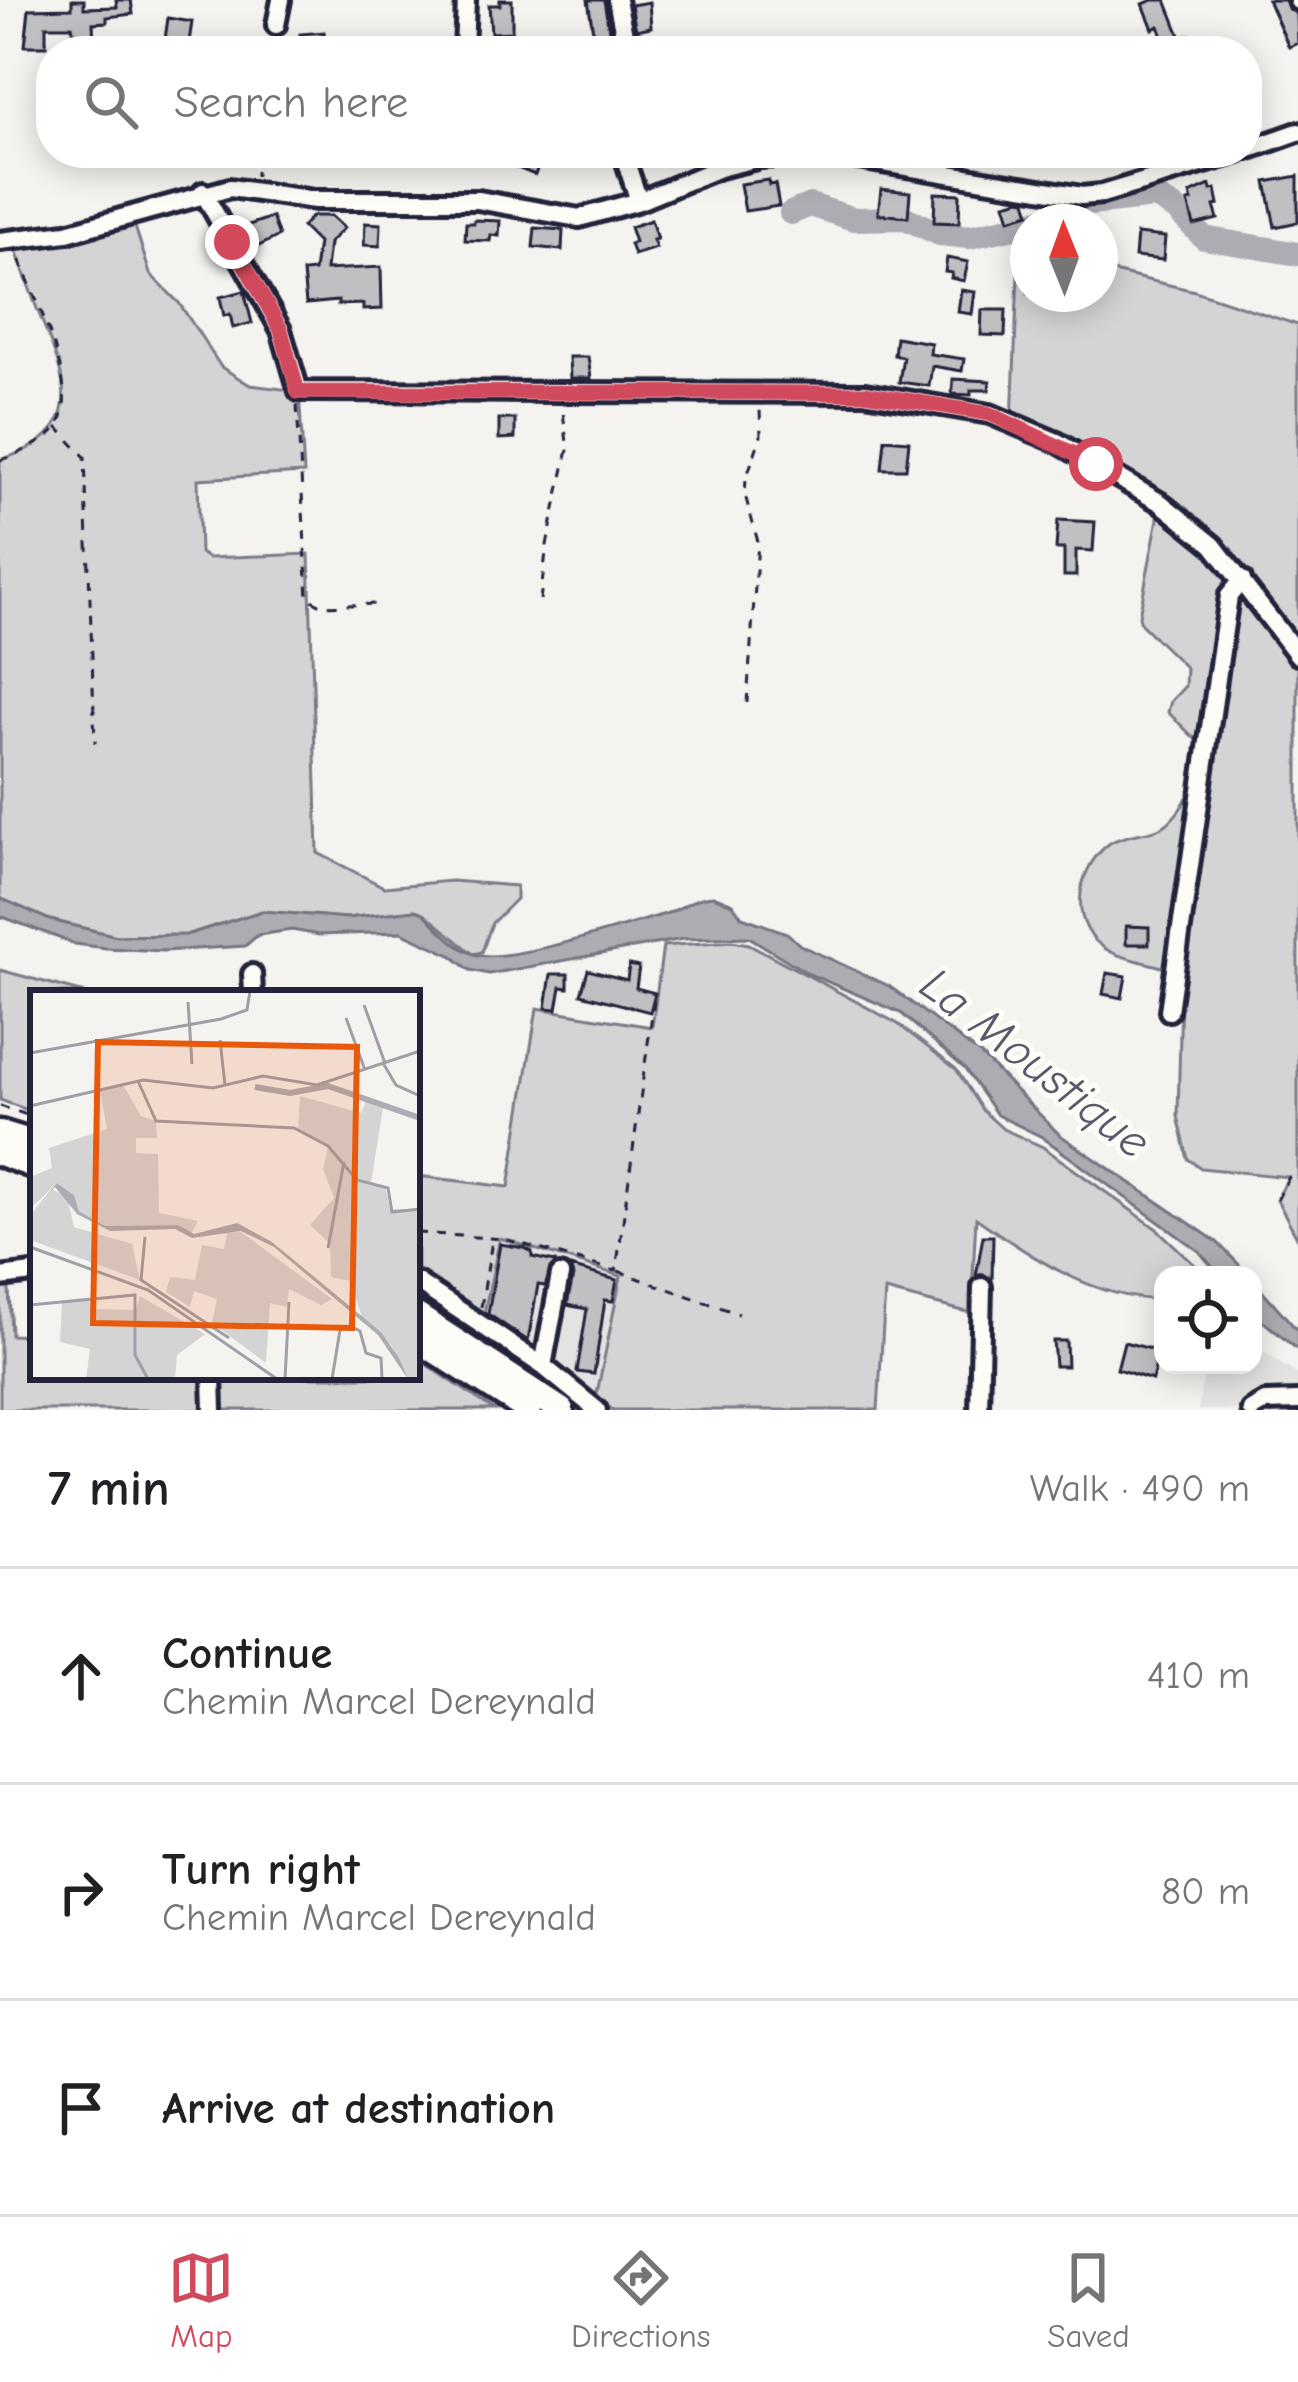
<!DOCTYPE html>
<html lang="en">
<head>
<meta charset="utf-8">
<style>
  :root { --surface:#fff; --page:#f2f2f2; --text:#202124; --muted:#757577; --line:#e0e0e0; --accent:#d1495b }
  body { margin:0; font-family:"Comic Neue",sans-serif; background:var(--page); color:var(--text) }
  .controls { position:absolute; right:36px; bottom:36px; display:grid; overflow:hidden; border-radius:24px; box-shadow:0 6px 30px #0003 }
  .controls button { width:108px; height:108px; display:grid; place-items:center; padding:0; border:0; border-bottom:3px solid var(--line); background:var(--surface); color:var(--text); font:60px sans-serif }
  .compass { position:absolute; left:1010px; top:204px; width:108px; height:108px; border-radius:50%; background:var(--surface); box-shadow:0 6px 30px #0003; rotate:359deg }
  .stop { position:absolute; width:36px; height:36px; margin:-27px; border:9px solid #d1495b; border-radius:50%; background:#fff }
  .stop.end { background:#d1495b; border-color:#fff; box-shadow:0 3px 12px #0008 }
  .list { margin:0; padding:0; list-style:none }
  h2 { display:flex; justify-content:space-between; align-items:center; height:156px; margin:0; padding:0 48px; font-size:51px }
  h2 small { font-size:39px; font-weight:400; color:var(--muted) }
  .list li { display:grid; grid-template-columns:78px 1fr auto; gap:36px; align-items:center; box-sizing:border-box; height:216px; padding:0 48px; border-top:3px solid var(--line) }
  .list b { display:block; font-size:45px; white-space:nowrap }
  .list p { margin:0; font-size:39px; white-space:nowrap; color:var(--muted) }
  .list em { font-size:39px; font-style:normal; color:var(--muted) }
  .icon { flex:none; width:66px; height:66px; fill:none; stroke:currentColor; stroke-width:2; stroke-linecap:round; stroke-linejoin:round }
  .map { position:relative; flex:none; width:1298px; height:1410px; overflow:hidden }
  .search { position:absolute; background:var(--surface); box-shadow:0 6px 30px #0003; left:36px; right:36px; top:36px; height:132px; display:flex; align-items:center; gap:30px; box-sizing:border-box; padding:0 42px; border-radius:48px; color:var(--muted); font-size:45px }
  .sheet { height:804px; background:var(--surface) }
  nav { display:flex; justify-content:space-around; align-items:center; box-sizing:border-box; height:168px; border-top:3px solid var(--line); background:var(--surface); font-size:33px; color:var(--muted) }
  nav a { display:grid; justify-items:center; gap:6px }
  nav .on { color:var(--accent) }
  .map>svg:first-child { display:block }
  .built { fill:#e4e3e2 }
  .green { fill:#d5d4d5; stroke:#7c7b88; stroke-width:3 }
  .water { fill:#acacb2; stroke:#757582; stroke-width:3 }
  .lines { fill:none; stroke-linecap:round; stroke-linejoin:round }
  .river { stroke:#acacb2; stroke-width:24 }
  .building { fill:#c0bfc2; stroke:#22223b; stroke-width:3 }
  .minor-casing { stroke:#22223b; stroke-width:26 }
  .highway-casing { stroke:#22223b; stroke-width:33 }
  .path { stroke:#22223b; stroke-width:3; stroke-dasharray:9 9; stroke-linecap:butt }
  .minor { stroke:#fdfcf7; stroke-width:16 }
  .highway { stroke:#fdfcf7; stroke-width:24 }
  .route { stroke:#d1495b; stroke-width:15 }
  .labels { text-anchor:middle; stroke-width:10; stroke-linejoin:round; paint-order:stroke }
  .water-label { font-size:48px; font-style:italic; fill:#59596b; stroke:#fdfcf7 }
  .inset-river { fill:none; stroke:#acacb2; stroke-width:6 }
  .inset-road { fill:none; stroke:#a09fa7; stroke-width:3 }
  .view { fill:#e8590c; fill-opacity:0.15; stroke:#e8590c; stroke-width:6 }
  .inset-edge { fill:none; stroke:#22223b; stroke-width:6 }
</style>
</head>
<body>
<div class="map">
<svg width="1298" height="1410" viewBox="0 0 1298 1410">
  <rect width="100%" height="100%" fill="#f4f3ef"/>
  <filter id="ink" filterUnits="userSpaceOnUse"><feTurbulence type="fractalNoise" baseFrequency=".00833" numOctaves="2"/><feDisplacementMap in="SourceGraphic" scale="24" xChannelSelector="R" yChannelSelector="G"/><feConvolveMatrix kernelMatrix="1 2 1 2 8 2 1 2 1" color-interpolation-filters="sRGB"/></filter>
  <g filter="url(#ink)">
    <path class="built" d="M499,1238L621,1276L596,1398L483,1318Z
      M1253,1345L1298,1375V1410H1198L1205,1365H1253Z"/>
    <path class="green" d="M131,214L150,274L179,303L221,367L250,385L299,391L304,473L198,479L200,553L208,558L309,554L318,853L384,887L451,881L516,886V899L492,923L482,952L473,954L424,913L415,910L346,918L262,911L186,935L117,936L50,920L0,898V460C91,431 66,380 38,311C29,288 21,263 12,240Z
      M1019,251L1028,253V294H1100V269L1195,291L1298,325V1239L1277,1200L1288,1177L1201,1168L1188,1159L1178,1116L1181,993L1165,968C1148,962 1127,960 1111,952C1067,930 1074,869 1110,843C1128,831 1156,836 1170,821C1191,801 1197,773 1201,745L1168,712L1171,701L1185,686L1186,668L1141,624L1139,616L1161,503L1012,422Z
      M732,941L749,944L898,1024L956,1069L982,1110L1003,1129L1043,1147L1157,1229L1198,1268V1275H1163V1300C1093,1299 1031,1257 976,1218L971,1313L885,1291L878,1410H613L596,1398L621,1276L500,1238L483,1318L417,1279V1176L509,1187L537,1008L652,1027L663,946Z
      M0,970L85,993H33V1112L0,1100Z
      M9,1288L11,1335L33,1336V1377H417V1358L494,1410H0V1289Z"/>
    <path class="water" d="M713,896L733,904L742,917L787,933L800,945L889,986L980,1054L1060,1135L1217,1242L1249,1275H1219L1199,1251L1042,1137L997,1115L964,1068L901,1013L809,974L749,937L683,939L489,974L470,970L451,955L401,932L319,935L292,930L258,935L245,946L163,951L106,948L75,944L0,916V898L50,920L117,936L186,935L262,911L347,918L415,910L424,913C436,926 457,949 474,954C505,965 626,925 662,915C681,910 692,897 713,896Z
      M1253,1280L1298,1331V1350L1253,1313Z"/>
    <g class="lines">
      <path class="river" d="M791,213L810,205L854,219L905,218L940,234L969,237L1028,224
        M1034,222L1081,205L1155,197L1177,210L1204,238L1298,254"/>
    </g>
    <path class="building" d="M72,0H84V8L117,7L116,0H131L133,14L107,17V22L93,23L94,42L76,43L72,26H46V46H25L29,9L72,8Z
      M500,0H512V32L491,33L489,5H500Z
      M588,0H604L612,49L596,51Z
      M1153,0H1166L1181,38L1189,35L1194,51H1168L1159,26L1153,29L1143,4Z
      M1268,0H1285L1288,8L1297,14L1298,43L1289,47Z
      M649,2L651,27L636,30L631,5Z
      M168,18L192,22L189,42L165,39Z
      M324,32L325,51H301L300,34Z
      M517,153L541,158L535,175L512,166Z
      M1298,176V222L1275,227L1266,182Z
      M768,180L769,185L775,184L779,206L745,211L740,184Z
      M1210,185L1211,190L1216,189L1219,205L1214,206L1218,219L1194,225L1188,202L1192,201L1190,194Z
      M881,189L910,192L908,217L878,214Z
      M935,193L960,194L959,223L934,222Z
      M1020,199L1026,200L1030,213L1010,219L1005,203Z
      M312,216H331L344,228L329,243L326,270L381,267L382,309L363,310V304L338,305V301L306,304L303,272L314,271L318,243L302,227Z
      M272,217L279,236L257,247L249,225Z
      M474,220L500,221L499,236L491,235L490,241L465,240L466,223H474Z
      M651,220L657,239L653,240L656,248L634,255L630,244L635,242L630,227Z
      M365,223L381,224L380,246L364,245Z
      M535,228L563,230L562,250L533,247Z
      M1137,234L1165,237L1163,260L1135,257Z
      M947,258L968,262L964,281L951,278L952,273L945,272Z
      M961,290L975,292L972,314L958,312Z
      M244,291L252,323L233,328L230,314L224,316L220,297Z
      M982,310H1006L1005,336L981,335Z
      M896,337L931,343L930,354L964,359L962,371L932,366L929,386L899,382L903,357L894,355Z
      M569,357H588L591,378H570Z
      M953,379L990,381L989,390H971V395L952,394Z
      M499,419H515V438L499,439Z
      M885,439L909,441L906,469H882Z
      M1058,520L1095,522L1093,551L1076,550V576H1064V549H1056Z
      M1126,926L1149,927V944H1126Z
      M629,965L639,967L636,988L655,993L650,1012L581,994L588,970L627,980Z
      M1107,973L1126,976L1122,998L1103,994Z
      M551,974H568V988L561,987L557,1009L546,1008Z
      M983,1236H993L992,1280L983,1274L976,1276Z
      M500,1244L524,1248L532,1252V1257L555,1262L545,1286L538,1285L528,1341L488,1314Z
      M570,1267L617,1280L613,1301L605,1300L594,1374L577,1372L587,1309L567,1305L573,1276Z
      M1053,1341H1066L1067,1366H1055Z
      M1124,1342L1159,1351L1152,1380L1117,1369Z"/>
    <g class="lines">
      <defs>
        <path id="minor" d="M617,0L626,44L624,51
          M1298,0V1
          M276,25L281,0
          M464,51L466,0
          M1247,150L1298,132
          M623,153L639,201
          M203,192L281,330L299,391L865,393L990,414L1057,442L1161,503L1213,545L1298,655
          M0,241L67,233L230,188L315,200H478L579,218L639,201L719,168L760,158L828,154L1082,196L1102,194L1238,153
          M252,974L253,993
          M1169,1011L1229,596L1242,580
          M0,1277L33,1273
          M417,1282L543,1366L597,1410
          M543,1366L560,1275
          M212,1377L213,1410
          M979,1410L982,1287
          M1251,1410L1265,1402L1298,1401"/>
        <path id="highway" d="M0,1133L33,1143
          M0,1153L33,1165
          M417,1316L561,1410
          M417,1339L528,1410"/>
      </defs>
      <use href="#minor" class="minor-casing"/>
      <use href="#highway" class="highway-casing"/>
      <path class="path" d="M256,153V176
        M297,405L308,598L323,606L376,604
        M57,427L85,457L95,743
        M0,460C17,455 48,441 58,426C82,387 32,294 17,253
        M540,600L547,545L568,450L562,405
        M747,703L758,542L745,495L746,479L761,436L760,410
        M0,1106L33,1117
        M1277,1200L1289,1177L1298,1172
        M417,1233L505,1239L616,1271L655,993
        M618,1271L739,1314
        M481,1307L492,1241"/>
      <use href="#minor" class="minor"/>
      <use href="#highway" class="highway"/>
    </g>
  </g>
  <g class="lines" filter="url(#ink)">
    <path class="route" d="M232,242L281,330L298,392L865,393L990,414L1096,464"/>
  </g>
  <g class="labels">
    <g class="water-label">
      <text transform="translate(1036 1062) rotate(38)" y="17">La Moustique</text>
    </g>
  </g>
  <g transform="translate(30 990)">
    <rect width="390" height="390" fill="#f4f3ef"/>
    <path d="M93,95L111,126L126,131L127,148H106V163L128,164L129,223L168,231L161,244L147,235L75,236L49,221L44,205L27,193L0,219V187L22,178L19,158L77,139L70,100ZM270,106L331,123L336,111L353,118L341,193L355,196L360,219H390V389H378L361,355L333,330L320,291L301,287L300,254L280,235L304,208L293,179L298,157L268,140ZM23,200L37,206L44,237L102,254L110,290L0,250V226ZM211,242L302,309L291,315L259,299L257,317L240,313L236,373L182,333L187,309L164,301L160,317L136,302L140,287L165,290L172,255L194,259L197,243ZM110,306L175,344L147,365L145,389H56L60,359L30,352L32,311L65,309L66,319L106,320Z" fill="#d5d4d5"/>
    <path d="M27,193L44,205L49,221L75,236L148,235L164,244L207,233L242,252L351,342L369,368L378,389L348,345L244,257L211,241L162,248L145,239L80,241L47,224L25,197L0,225Z" fill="#acacb2"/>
    <path class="inset-river" d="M225,97L260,103L298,96L390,128"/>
    <path class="inset-road" d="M158,12L162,74M334,15L355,73M316,28L335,80M190,50L195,95M0,63L191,29L217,20L220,1M353,73L366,95L390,106M108,91L126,131L264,138L298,156L327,190L358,198L362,222L390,219M0,116L113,90L183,98L233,86L287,95L390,61M115,247L111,290L199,348M0,257L118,300L247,389M298,258L314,172M0,315L105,305V365L118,389M255,389L259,312M302,389L310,340L320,336L330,341L336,363L351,368L352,389"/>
    <path class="view" d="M68,52L327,57L322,338L63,333Z"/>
    <rect width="390" height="390" class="inset-edge"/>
  </g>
</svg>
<div class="controls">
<button><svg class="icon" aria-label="locate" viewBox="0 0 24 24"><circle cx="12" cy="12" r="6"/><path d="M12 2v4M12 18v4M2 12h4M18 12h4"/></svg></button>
</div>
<svg class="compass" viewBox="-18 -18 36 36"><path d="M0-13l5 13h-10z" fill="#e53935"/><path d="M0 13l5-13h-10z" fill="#757577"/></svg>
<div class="stop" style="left:1096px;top:464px"></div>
<div class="stop end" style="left:232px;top:242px"></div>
<div class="search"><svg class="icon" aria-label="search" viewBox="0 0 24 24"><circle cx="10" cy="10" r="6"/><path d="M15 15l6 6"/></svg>Search here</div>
</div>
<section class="sheet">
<h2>7 min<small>Walk · 490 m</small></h2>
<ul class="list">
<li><svg class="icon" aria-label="ahead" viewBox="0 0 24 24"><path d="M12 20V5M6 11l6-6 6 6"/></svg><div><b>Continue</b><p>Chemin Marcel Dereynald</p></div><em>410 m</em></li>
<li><svg class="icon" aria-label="right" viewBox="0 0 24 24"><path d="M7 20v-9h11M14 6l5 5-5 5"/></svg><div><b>Turn right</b><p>Chemin Marcel Dereynald</p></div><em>80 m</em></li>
<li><svg class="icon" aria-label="arrive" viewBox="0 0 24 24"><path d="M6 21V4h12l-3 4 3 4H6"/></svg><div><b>Arrive at destination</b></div></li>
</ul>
</section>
<nav>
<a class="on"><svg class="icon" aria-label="map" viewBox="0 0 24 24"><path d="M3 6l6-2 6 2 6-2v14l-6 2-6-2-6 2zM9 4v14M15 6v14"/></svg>Map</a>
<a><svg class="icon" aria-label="directions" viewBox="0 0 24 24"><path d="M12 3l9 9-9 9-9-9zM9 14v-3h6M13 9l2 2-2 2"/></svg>Directions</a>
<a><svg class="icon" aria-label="saved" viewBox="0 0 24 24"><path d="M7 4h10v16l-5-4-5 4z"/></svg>Saved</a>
</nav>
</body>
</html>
